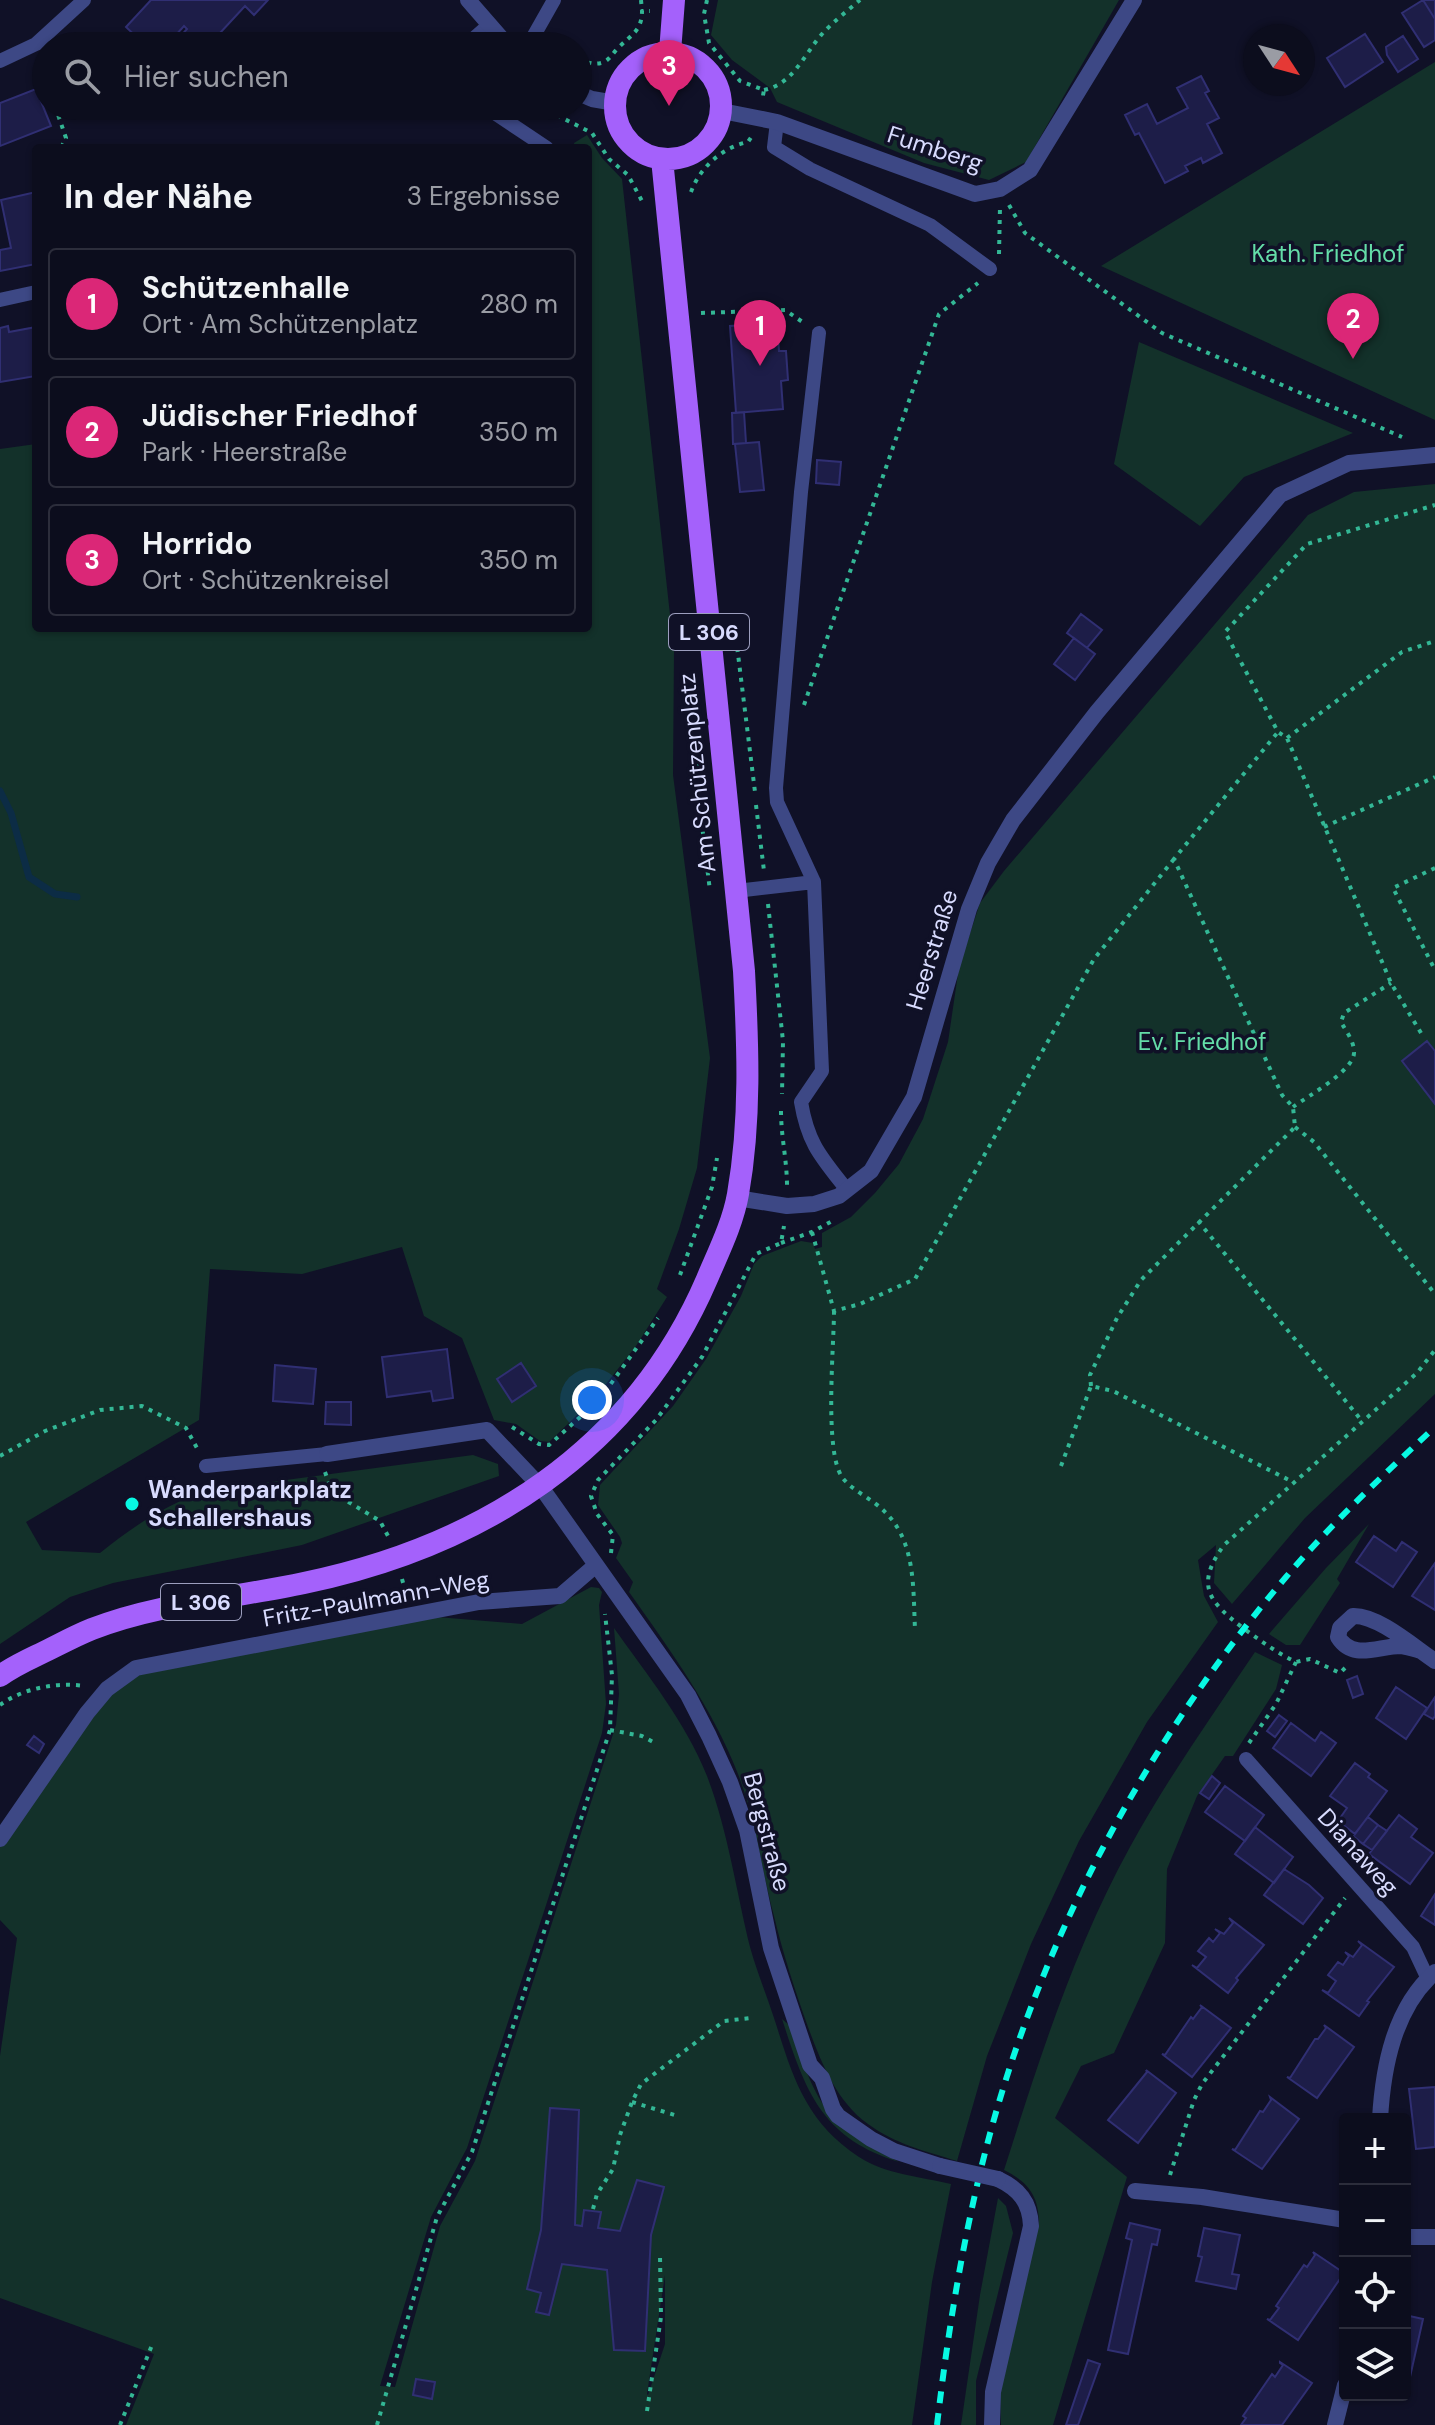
<!DOCTYPE html>
<html lang="de">
<head>
<meta charset="utf-8">
<style>
  :root { --surface:#0c0d1d; --page:#151626; --text:#f1f3f6; --muted:#9a9ca4; --line:#2c2d3b; --accent:#db2777 }
  body { margin:0; font-family:"DM Sans",sans-serif; background:var(--page); color:var(--text) }
  .controls { position:absolute; right:24px; bottom:24px; display:grid; overflow:hidden; border-radius:8px; box-shadow:0 2px 6px #0004 }
  .controls button { width:72px; height:72px; display:grid; place-items:center; padding:0; border:0; border-bottom:2px solid var(--line); background:var(--surface); color:var(--text); font:40px sans-serif }
  .compass { position:absolute; left:1243px; top:24px; width:72px; height:72px; border-radius:50%; background:var(--surface); box-shadow:0 2px 6px #0004; rotate:126deg }
  .you { position:absolute; left:592px; top:1400px; width:28px; height:28px; margin:-20px; border:6px solid #fff; border-radius:50%; background:#1a73e8; box-shadow:0 0 0 12px #1a73e833 }
  .badge { display:grid; place-items:center; width:52px; height:52px; border-radius:50%; background:var(--accent); color:#fff; font-size:26px; font-weight:700 }
  .pin { position:absolute; translate:-50% -66px; filter:drop-shadow(0 2px 4px #0008) }
  .pin::after { content:''; position:absolute; top:42px; width:28px; height:24px; background:inherit; clip-path:polygon(0 0,100% 0,50% 100%) }
  .list { margin:0; padding:0; list-style:none }
  h2 { display:flex; justify-content:space-between; align-items:center; height:104px; margin:0; padding:0 32px; font-size:34px }
  h2 small { font-size:26px; font-weight:400; color:var(--muted) }
  .list li { display:grid; grid-template-columns:52px 1fr auto; gap:24px; align-items:center; box-sizing:border-box; height:112px; margin:0 16px 16px; padding:0 16px; border:2px solid var(--line); border-radius:8px }
  .list b { display:block; font-size:30px; white-space:nowrap }
  .list p { margin:0; font-size:26px; white-space:nowrap; color:var(--muted) }
  .list em { font-size:26px; font-style:normal; color:var(--muted) }
  .icon { flex:none; width:44px; height:44px; fill:none; stroke:currentColor; stroke-width:2; stroke-linecap:round; stroke-linejoin:round }
  .map { position:relative; flex:none; width:1435px; height:2425px; overflow:hidden }
  .search { position:absolute; background:var(--surface); box-shadow:0 2px 6px #0004; left:32px; top:32px; width:560px; height:88px; display:flex; align-items:center; gap:20px; box-sizing:border-box; padding:0 28px; border-radius:44px; color:var(--muted); font-size:30px }
  .panel { position:absolute; background:var(--surface); box-shadow:0 2px 6px #0004; left:32px; top:144px; width:560px; height:488px; border-radius:8px }
  .map>svg:first-child { display:block }
  .green { fill:#13312a; fill-rule:evenodd }
  .lines { fill:none; stroke-linecap:round; stroke-linejoin:round }
  .stream { stroke:#0c2c45; stroke-width:7 }
  .building { fill:#1d1d48; stroke:#302f73; stroke-width:2 }
  .path { stroke:#33b795; stroke-width:4; stroke-dasharray:4 6; stroke-linecap:butt }
  .service { stroke:#3d4885; stroke-width:14 }
  .minor { stroke:#3d4885; stroke-width:16 }
  .primary { stroke:#a461fb; stroke-width:22 }
  .rail { stroke:#08f9e3; stroke-width:6; stroke-dasharray:12 10; stroke-linecap:butt }
  .minor-bridge { stroke:#3d4885; stroke-width:16 }
  .poi-dot { fill:#08f9e3; stroke:#101127; stroke-width:3 }
  .labels { text-anchor:middle; stroke-width:7; stroke-linejoin:round; paint-order:stroke }
  .shield { fill:#101127; stroke:#9c9ebe; stroke-width:2 }
  .shield-label { font-size:22px; font-weight:bold; fill:#d8dbfe }
  .street-label { font-size:24px; fill:#d8dbfe; stroke:#101127 }
  .park-label { font-size:24px; fill:#64dda8; stroke:#101127 }
  .poi-label { font-size:24px; font-weight:bold; fill:#d8dbfe; stroke:#101127; text-anchor:start }
</style>
</head>
<body>
<div class="map">
<svg width="1435" height="2425" viewBox="0 0 1435 2425">
  <rect width="100%" height="100%" fill="#101127"/>
  <path class="green" d="M718,0H1119L1026,162L989,180L924,163L777,102L770,88L732,60L711,35Z
    M1435,62V420L1101,266Z
    M587,135L602,158L622,179L674,651L673,775L710,1058L697,1168L679,1229L657,1289L667,1297L636,1346L595,1398L549,1442L540,1441L516,1424L494,1420L462,1338L424,1316L402,1247L302,1274L210,1269L199,1420L26,1522L42,1550L100,1553C133,1526 165,1506 204,1491L473,1455L498,1464L499,1476L302,1545L113,1583L70,1597L0,1644V449L36,444V628H588V148H575L574,143Z
    M1139,342L1353,433L1244,477L1200,526L1114,464Z
    M1435,484V1394L1305,1518L1232,1604L1214,1583L1216,1545L1198,1560L1204,1596L1218,1622L1147,1722L1079,1841L1031,1944L987,2056L957,2161C925,2151 895,2144 868,2124C836,2101 821,2062 808,2027C795,1990 783,1954 774,1916C761,1869 756,1820 738,1774C712,1707 670,1650 629,1592L633,1582L616,1558L622,1543L620,1537L598,1505L600,1485L673,1406L706,1359L741,1296L754,1264L762,1256L801,1241L813,1243L815,1249L822,1247V1233L851,1217L875,1193L899,1164L923,1119L948,1042L959,967L980,903L1004,871L1308,515L1354,492Z
    M1369,1524L1337,1579L1340,1583L1300,1645H1286L1269,1634L1326,1568Z
    M591,1587L599,1588L602,1592L599,1605L606,1704L602,1733L467,2148L431,2217L380,2386L395,2387L440,2226L475,2161L616,1725L619,1694L614,1628C648,1676 685,1721 707,1776C728,1831 736,1890 750,1947C757,1972 767,1996 775,2021C793,2078 806,2122 859,2157C885,2174 921,2177 951,2184L932,2282L912,2425H126L154,2354L0,2298V2056L17,1938L0,1920V1839L87,1713L136,1668L412,1615L522,1624ZM665,2275V2344L648,2395L647,2394Z
    M1255,1652L1282,1665L1276,1689L1233,1756H1225L1197,1796L1167,1869L1165,1943L1114,2053L1081,2066L1055,2118L1127,2177L1053,2425H1001L1000,2392L1039,2221C1038,2195 1028,2182 1004,2170C1039,2060 1074,1949 1130,1847C1167,1779 1212,1716 1255,1652Z
    M782,2019L789,2025C817,2101 822,2124 899,2162C821,2138 805,2090 782,2019Z
    M998,2198L1006,2206L1013,2233L976,2381V2425H961L980,2295Z"/>
  <g class="lines">
    <path class="stream" d="M0,791L11,813L29,877L55,894L77,897"/>
  </g>
  <path class="building" d="M151,0H268L254,15L245,6L208,46H172L187,29L184,26L166,46H146L126,27Z
    M1423,0H1435V19Z
    M1423,0L1435,19V40L1424,47L1402,13Z
    M1365,34L1383,62L1345,87L1327,58Z
    M1403,36L1418,59L1398,72L1387,55L1386,47Z
    M1201,76L1209,91L1205,93L1219,118L1207,124L1222,153L1203,163L1201,158L1185,166L1188,171L1165,183L1139,133L1135,135L1125,115L1147,104L1157,124L1188,108L1177,88Z
    M36,89L51,126L0,146V103Z
    M36,192V264L0,271V250L11,248L1,200Z
    M777,323L779,351H786L788,380L781,381L783,409L736,413L730,326Z
    M8,326L9,332L36,327V376L0,382V328Z
    M744,412L746,443L733,444L732,413Z
    M759,442L764,490L740,492L735,444Z
    M817,460L841,462L839,485L816,483Z
    M1081,614L1102,630L1087,648L1067,633Z
    M1074,638L1095,654L1075,680L1054,664Z
    M1427,1041L1435,1051V1104L1402,1061Z
    M447,1349L453,1398L433,1401L431,1391L387,1397L382,1357Z
    M521,1363L536,1386L512,1402L497,1379Z
    M275,1365L316,1369L313,1404L273,1401Z
    M326,1402H351V1425L325,1424Z
    M1374,1536L1396,1551L1402,1542L1417,1552L1393,1587L1356,1562Z
    M1435,1563V1610L1412,1596Z
    M1357,1676L1363,1694L1353,1698L1347,1680Z
    M1396,1687L1427,1708L1406,1739L1376,1718Z
    M1435,1697V1716L1433,1719L1424,1714Z
    M1279,1715L1287,1721L1275,1737L1267,1731Z
    M1291,1723L1315,1741L1321,1732L1336,1743L1311,1776L1273,1748Z
    M34,1736L44,1744L39,1753L27,1745Z
    M1355,1763L1370,1774L1368,1777L1387,1791L1355,1834L1338,1821L1347,1808L1330,1796Z
    M1212,1776L1220,1783L1209,1799L1200,1793Z
    M1225,1786L1264,1815L1245,1841L1205,1812Z
    M1399,1815L1417,1829L1411,1837L1433,1853L1410,1884L1369,1854Z
    M1368,1817L1378,1825L1363,1844L1353,1836Z
    M1378,1825L1387,1831L1372,1850L1363,1844Z
    M1255,1827L1293,1857L1274,1883L1235,1854Z
    M1284,1869L1309,1885L1323,1898L1303,1924L1264,1895Z
    M1435,1894V1925L1421,1916Z
    M1229,1918L1264,1945L1236,1978L1238,1980L1228,1993L1192,1965L1197,1968L1206,1957L1198,1951L1209,1938L1213,1942L1220,1933L1215,1929L1224,1934L1233,1923Z
    M1358,1941L1394,1967L1367,2001L1369,2002L1359,2016L1322,1990L1328,1993L1336,1981L1328,1975L1338,1962L1343,1965L1349,1956L1345,1952L1353,1957L1362,1945Z
    M1200,2005L1231,2028L1192,2077L1162,2054L1165,2055L1191,2017L1193,2019L1202,2007Z
    M1324,2025L1354,2047L1317,2098L1287,2077L1290,2078L1315,2039H1318L1326,2028Z
    M1146,2070L1176,2093L1138,2143L1108,2120L1147,2072Z
    M1435,2087V2147L1416,2149L1409,2089Z
    M1270,2097L1299,2119L1262,2169L1232,2149L1235,2150L1260,2111L1263,2112L1271,2100Z
    M550,2108L579,2110L575,2225L582,2226L584,2210L601,2212L598,2228L620,2231L637,2180L664,2187L651,2235L645,2351L614,2350L607,2270L562,2264L549,2315L536,2312L541,2293L527,2289L541,2230Z
    M1130,2223L1160,2230L1157,2245L1152,2244L1128,2354L1108,2350L1132,2240L1126,2238Z
    M1204,2228L1240,2235L1232,2274L1239,2275L1236,2289L1196,2281L1202,2257L1198,2256Z
    M1313,2252L1344,2273L1298,2340L1267,2319L1270,2320L1279,2308L1276,2306L1304,2265L1307,2267L1315,2255Z
    M1405,2315L1423,2319L1410,2377L1405,2376Z
    M1088,2360L1100,2364L1078,2425H1066Z
    M1280,2363V2362L1312,2383L1282,2425H1241L1246,2418L1243,2416L1272,2374L1275,2377L1283,2365Z
    M416,2379L435,2382L432,2399L413,2395Z"/>
  <g class="lines">
    <path class="path" d="M641,0L642,11
      M707,0L704,14L709,43L740,81L764,90L762,101
      M578,59C587,62 594,66 604,62C610,59 613,53 618,48C631,35 642,31 642,11H650
      M39,62L46,82
      M764,90C793,84 803,56 822,34C833,22 847,11 860,0
      M55,106L66,138L61,148
      M539,106L592,133L609,159L628,175L642,201
      M553,115L557,106
      M691,192C700,167 723,147 748,142L752,136
      M1009,205L1025,233L1162,333L1402,437
      M999,254L1000,207
      M701,313L785,310L804,323
      M736,638L755,792
      M804,705L939,314L978,283
      M1287,738L1402,652L1435,641
      M696,752L700,809L710,891
      M756,805L764,871
      M1324,827L1435,777
      M1435,868L1393,888L1435,970
      M768,904L783,1041L782,1094
      M1421,1033L1391,983L1287,738L1278,732L1225,632L1307,544L1435,505
      M1293,1107C1308,1096 1355,1070 1354,1052C1354,1041 1346,1031 1341,1022L1344,1013L1391,983
      M781,1111C781,1137 787,1160 787,1186
      M1295,1127L1314,1142L1435,1294
      M1198,1221L1362,1421
      M812,1232L834,1311L860,1304L915,1279L1094,959L1174,859
      M781,1243L812,1232L834,1220
      M680,1275L712,1187L717,1158
      M834,1311C834,1346 824,1451 842,1477C852,1491 873,1499 885,1512C916,1542 913,1589 915,1629
      M1091,1386L1090,1375L1117,1318L1141,1280L1295,1127L1293,1107L1282,1095L1174,859L1278,732
      M605,1392L658,1318
      M512,1427L539,1444L549,1445L588,1410
      M0,1456L45,1431L100,1410L142,1406L186,1428L198,1450
      M1061,1466L1091,1386L1113,1391L1293,1482
      M325,1472L332,1492L380,1521L388,1536
      M611,1553L613,1535L597,1514L591,1496L598,1480L656,1420L702,1357L756,1254L781,1243L784,1226
      M402,1579L407,1597
      M1345,1668L1340,1673L1310,1659L1296,1662C1277,1653 1261,1641 1243,1628C1208,1601 1195,1585 1224,1545L1417,1373L1435,1350
      M0,1705C23,1688 57,1682 85,1686
      M610,1730L642,1736L655,1743
      M1249,1743L1276,1704L1296,1662
      M632,2102L678,2116
      M1170,2175L1194,2100L1202,2084L1345,1898
      M593,2209L597,2194L613,2169L620,2135L632,2102L641,2084L724,2021L751,2018
      M647,2411L661,2317L660,2256
      M120,2425L152,2345
      M377,2425L437,2217L472,2152L610,1730L612,1675L605,1614"/>
    <path class="service" d="M465,46L489,25
      M528,46L554,0
      M0,61L36,44L84,0
      M484,106L547,148
      M777,122L774,147L810,169L930,225L990,269
      M0,300L36,292
      M819,333L801,492L776,788L777,802L814,882L822,1071L801,1102C808,1144 821,1157 847,1190
      M736,891L814,882
      M206,1466L327,1454
      M1246,1759L1413,1947L1428,1979"/>
    <path class="minor" d="M468,0L508,46
      M578,93L592,99L615,103
      M722,111L777,122L975,194L1000,189L1030,170L1134,0
      M737,1198L787,1206L814,1204L839,1196L871,1171L914,1097L969,909L988,863L1013,820L1097,712L1280,495L1349,463L1435,455
      M327,1454L487,1430L541,1487L688,1695L709,1736L730,1782L747,1830L771,1948L810,2065L822,2078L833,2109L838,2116L871,2139L894,2151L940,2166
      M1421,1651C1414,1649 1408,1647 1401,1646C1378,1646 1353,1661 1338,1637L1340,1628L1353,1616C1378,1615 1414,1647 1435,1661
      M0,1839L87,1713L107,1689L136,1668L479,1602L560,1596L596,1565
      M1380,2119C1383,2067 1394,2008 1435,1972
      M1135,2191L1202,2197L1345,2220
      M1405,2237H1435
      M992,2425L993,2392L1031,2226C1030,2202 1019,2189 998,2179
      M1335,2425L1345,2385"/>
    <path class="primary" d="M670,52L674,0
      M615 106a53 53 0 1 1 106 0a53 53 0 1 1-106 0Z
      M0,1676C15,1665 32,1658 48,1650C62,1643 77,1635 92,1629C159,1603 234,1598 304,1583C482,1546 633,1451 707,1279C718,1253 733,1223 738,1194C751,1120 748,1046 744,971L662,159"/>
    <path class="rail" d="M937,2425C948,2331 963,2237 987,2145C1041,1938 1147,1740 1286,1577C1332,1523 1383,1475 1435,1427"/>
    <path class="minor-bridge" d="M940,2166L998,2179"/>
  </g>
  <circle class="poi-dot" cx="132" cy="1504" r="8"/>
  <g class="labels">
    <g class="shield">
      <rect x="669" y="614" width="80" height="36" rx="6"/>
      <rect x="161" y="1584" width="80" height="36" rx="6"/>
    </g>
    <g class="shield-label">
      <text x="709" y="640">L 306</text>
      <text x="201" y="1610">L 306</text>
    </g>
    <g class="street-label">
      <text transform="translate(935 149) rotate(18)" y="8">Fumberg</text>
      <text transform="translate(697 773) rotate(-96)" y="8">Am Schützenplatz</text>
      <text transform="translate(932 950) rotate(-73)" y="8">Heerstraße</text>
      <text transform="translate(376 1599) rotate(-10)" y="8">Fritz-Paulmann-Weg</text>
      <text transform="translate(767 1832) rotate(75)" y="8">Bergstraße</text>
      <text transform="translate(1358 1852) rotate(48)" y="8">Dianaweg</text>
    </g>
    <g class="park-label">
      <text x="1328" y="262">Kath. Friedhof</text>
      <text x="1202" y="1050">Ev. Friedhof</text>
    </g>
    <g class="poi-label">
      <text x="148" y="1498">Wanderparkplatz<tspan x="148" dy="28">Schallershaus</tspan></text>
    </g>
  </g>
</svg>
<div class="controls">
<button>+</button>
<button>−</button>
<button><svg class="icon" aria-label="locate" viewBox="0 0 24 24"><circle cx="12" cy="12" r="6"/><path d="M12 2v4M12 18v4M2 12h4M18 12h4"/></svg></button>
<button><svg class="icon" aria-label="layers" viewBox="0 0 24 24"><path d="M12 4l9 5-9 5-9-5zM3 14l9 5 9-5"/></svg></button>
</div>
<svg class="compass" viewBox="-18 -18 36 36"><path d="M0-13l5 13h-10z" fill="#e53935"/><path d="M0 13l5-13h-10z" fill="#9a9ca4"/></svg>
<div class="you"></div>
<div class="pin badge" style="left:760px;top:366px">1</div>
<div class="pin badge" style="left:1353px;top:359px">2</div>
<div class="pin badge" style="left:669px;top:106px">3</div>
<div class="search"><svg class="icon" aria-label="search" viewBox="0 0 24 24"><circle cx="10" cy="10" r="6"/><path d="M15 15l6 6"/></svg>Hier suchen</div>
<section class="panel">
<h2>In der Nähe<small>3 Ergebnisse</small></h2>
<ul class="list">
<li><span class="badge">1</span><div><b>Schützenhalle</b><p>Ort · Am Schützenplatz</p></div><em>280 m</em></li>
<li><span class="badge">2</span><div><b>Jüdischer Friedhof</b><p>Park · Heerstraße</p></div><em>350 m</em></li>
<li><span class="badge">3</span><div><b>Horrido</b><p>Ort · Schützenkreisel</p></div><em>350 m</em></li>
</ul>
</section>
</div>
</body>
</html>
